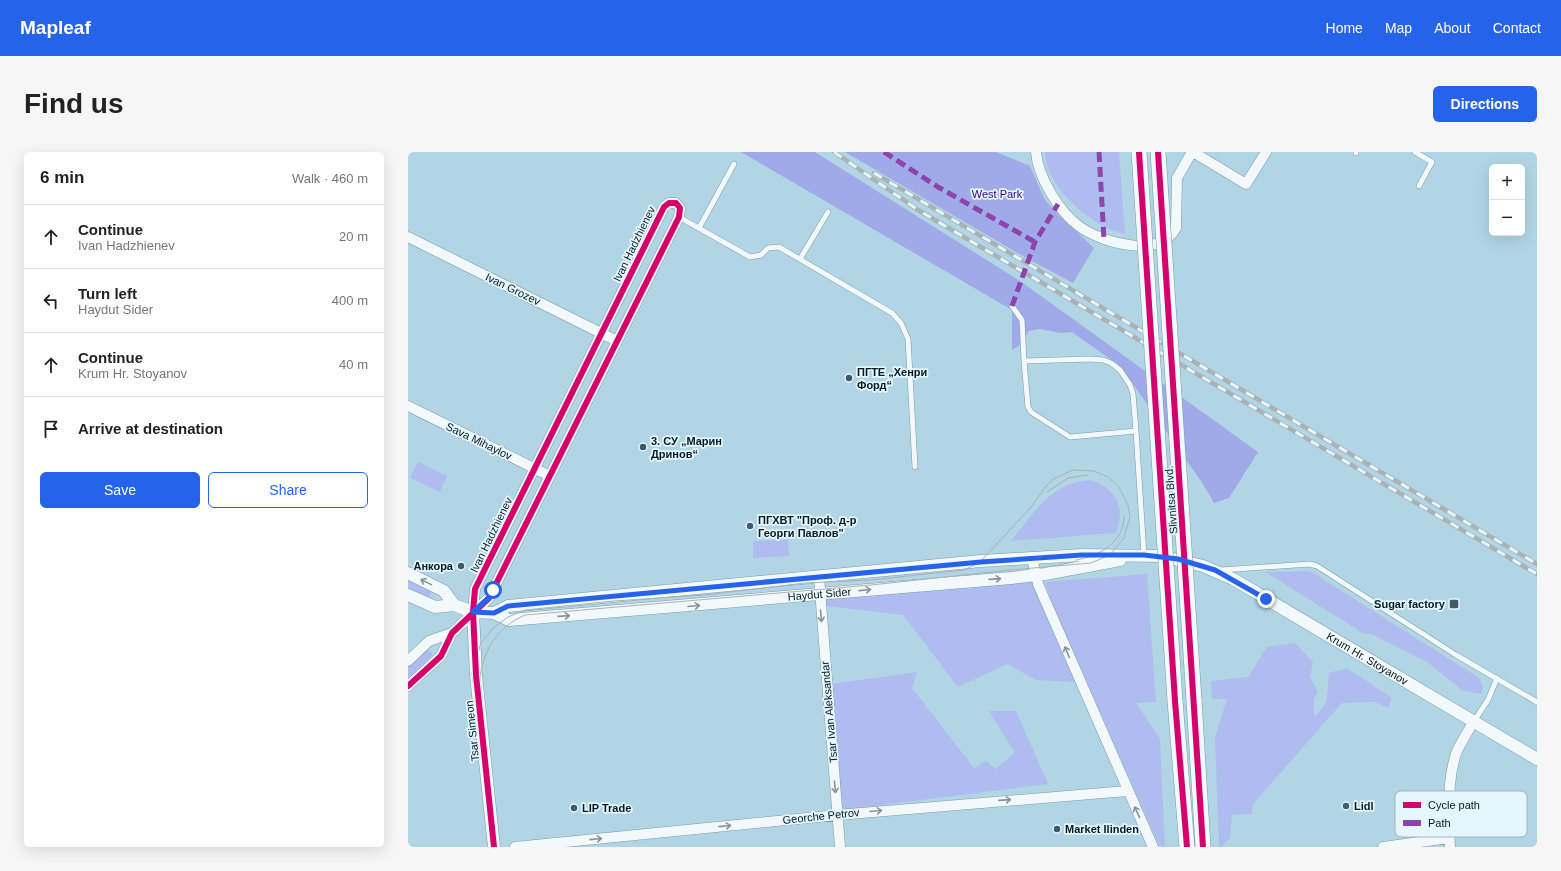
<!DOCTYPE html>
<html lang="en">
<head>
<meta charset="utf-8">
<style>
  :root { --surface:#fff; --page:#f6f6f6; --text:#222; --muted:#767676; --line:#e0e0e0; --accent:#2563eb }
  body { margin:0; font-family:Arial,sans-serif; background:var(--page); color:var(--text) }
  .controls { position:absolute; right:12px; top:12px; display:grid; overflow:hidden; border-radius:6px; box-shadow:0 4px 16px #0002 }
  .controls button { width:36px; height:36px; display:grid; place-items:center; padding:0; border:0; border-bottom:1px solid var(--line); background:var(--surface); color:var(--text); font:20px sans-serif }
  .stop { position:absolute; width:12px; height:12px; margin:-9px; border:3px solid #2563eb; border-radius:50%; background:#fff }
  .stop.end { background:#2563eb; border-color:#fff; box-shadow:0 1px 4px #0008 }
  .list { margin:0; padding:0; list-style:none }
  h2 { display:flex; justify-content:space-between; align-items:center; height:52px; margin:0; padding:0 16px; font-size:17px }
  h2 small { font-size:13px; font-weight:400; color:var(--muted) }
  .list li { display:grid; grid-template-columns:26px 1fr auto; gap:12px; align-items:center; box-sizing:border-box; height:64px; padding:0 16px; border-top:1px solid var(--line) }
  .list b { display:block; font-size:15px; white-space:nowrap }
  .list p { margin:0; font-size:13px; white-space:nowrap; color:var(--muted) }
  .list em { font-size:13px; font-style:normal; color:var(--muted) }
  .actions { display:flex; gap:8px; padding:12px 16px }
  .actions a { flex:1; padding:9px 0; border:1px solid var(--accent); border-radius:6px; text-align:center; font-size:14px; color:var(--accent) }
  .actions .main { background:var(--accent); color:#fff }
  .icon { flex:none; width:22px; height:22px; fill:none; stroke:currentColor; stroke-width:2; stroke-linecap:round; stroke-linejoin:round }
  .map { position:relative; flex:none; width:1129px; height:695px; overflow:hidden; border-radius:6px }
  header { display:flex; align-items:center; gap:24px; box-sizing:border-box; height:56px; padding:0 20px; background:var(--accent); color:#fff }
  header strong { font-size:19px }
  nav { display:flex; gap:22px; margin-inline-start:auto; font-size:14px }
  .intro { display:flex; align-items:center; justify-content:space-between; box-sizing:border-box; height:96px; padding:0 24px }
  h1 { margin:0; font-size:28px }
  .button { padding:10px 18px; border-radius:6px; background:var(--accent); color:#fff; font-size:14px; font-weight:700 }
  main { display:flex; gap:24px; padding:0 24px }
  aside { flex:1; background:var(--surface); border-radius:6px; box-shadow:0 4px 16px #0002 }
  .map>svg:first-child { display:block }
  .green { fill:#afbcf0 }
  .forest { fill:#a0aae8 }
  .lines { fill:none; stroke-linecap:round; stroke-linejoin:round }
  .service-casing { stroke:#799ba8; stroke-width:6 }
  .minor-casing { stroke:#799ba8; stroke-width:11 }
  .tertiary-casing { stroke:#799ba8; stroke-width:13 }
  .primary-casing { stroke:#799ba8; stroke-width:16 }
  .service { stroke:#f3f9fb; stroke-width:5 }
  .minor { stroke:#f3f9fb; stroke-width:10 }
  .tertiary { stroke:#f3f9fb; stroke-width:12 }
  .primary { stroke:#f3f9fb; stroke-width:15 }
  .tram { stroke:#a9b2b5; stroke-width:1 }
  .rail-casing { stroke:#a9b2b5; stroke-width:4.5 }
  .rail { stroke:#e6f6fd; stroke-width:3; stroke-dasharray:9; stroke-linecap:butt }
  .primary-bridge-casing { stroke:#799ba8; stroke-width:16; stroke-linecap:butt }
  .primary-bridge { stroke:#f3f9fb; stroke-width:15 }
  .quiet { stroke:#8e44ad; stroke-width:5; stroke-dasharray:10 5; stroke-linecap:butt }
  .cycleway-casing { stroke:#e6f6fd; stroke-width:8 }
  .cycleway { stroke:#d6006c; stroke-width:6 }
  .oneway { stroke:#86959a }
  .route { stroke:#2563eb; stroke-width:5 }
  .poi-dot { fill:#3f5b67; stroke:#e6f6fd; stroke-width:1.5 }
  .labels { text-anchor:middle; stroke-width:3.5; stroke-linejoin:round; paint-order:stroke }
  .park-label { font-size:11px; fill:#31007f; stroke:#e6f6fd }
  .street-label { font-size:11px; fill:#011a24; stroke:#e6f6fd }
  .poi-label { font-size:11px; font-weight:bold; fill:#011a24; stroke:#e6f6fd; text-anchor:start }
  .key { fill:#e6f6fd; stroke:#a1b4bc; stroke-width:1 }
  .key-label { font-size:11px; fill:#011a24 }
</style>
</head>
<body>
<header>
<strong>Mapleaf</strong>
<nav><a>Home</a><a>Map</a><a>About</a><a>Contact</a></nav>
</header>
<div class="intro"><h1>Find us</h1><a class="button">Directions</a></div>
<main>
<aside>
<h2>6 min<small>Walk · 460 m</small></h2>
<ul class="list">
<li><svg class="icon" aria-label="ahead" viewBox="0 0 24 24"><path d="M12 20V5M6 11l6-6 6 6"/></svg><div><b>Continue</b><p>Ivan Hadzhienev</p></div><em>20 m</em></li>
<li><svg class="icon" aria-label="left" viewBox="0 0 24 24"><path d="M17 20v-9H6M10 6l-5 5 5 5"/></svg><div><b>Turn left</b><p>Haydut Sider</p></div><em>400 m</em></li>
<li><svg class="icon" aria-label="ahead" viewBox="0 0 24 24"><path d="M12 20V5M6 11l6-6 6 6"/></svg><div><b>Continue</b><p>Krum Hr. Stoyanov</p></div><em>40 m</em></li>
<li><svg class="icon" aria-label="arrive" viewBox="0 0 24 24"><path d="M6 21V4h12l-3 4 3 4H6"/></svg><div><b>Arrive at destination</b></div></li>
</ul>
<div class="actions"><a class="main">Save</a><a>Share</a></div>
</aside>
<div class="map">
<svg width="1129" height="695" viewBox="0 0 1129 695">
  <rect width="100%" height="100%" fill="#b1d5e4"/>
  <path class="green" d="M637,0H711L717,82C684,75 638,36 637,0Z
    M10,310L39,324L32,340L2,326Z
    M682,328C708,335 718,356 708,381L603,389C627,360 642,331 682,328Z
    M380,388L381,404L345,406V389Z
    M900,419L910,424L1071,526L1075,535L1073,542L1054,538L1019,510L965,483L955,481L857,420Z
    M739,422L748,550L728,551L752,587L757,693L755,695L751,693L644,452L637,430Z
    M0,426L23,437V443L20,446L0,437Z
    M623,427L668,530L628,528L599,512L550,535L495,463L419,454L417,446Z
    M887,491L905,510L902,525L910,540L906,547V565C922,553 919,540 921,521L939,516L984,546L980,556L968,550L934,551L845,652L844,662L824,663L822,686L813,695H811L807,585L819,547H804L803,529L840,525L859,495Z
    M18,496L25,503L0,526V512Z
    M509,520L504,536L566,616L578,609L587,617L607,601L581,559H608L640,632L434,658L423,532Z"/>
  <path class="forest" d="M333,0H407L612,129L850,300L821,346L806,351L795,332L723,229L709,212L664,180L653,181L632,177L621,179L611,194L604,198V158Z
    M437,0H588L622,14L636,46L644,56L686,96L665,131L620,107Z"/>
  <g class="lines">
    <defs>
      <path id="service" d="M1007,0L1024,10L1011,34
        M948,1V0
        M271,65L342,105L353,103L360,96L371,95L484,161L493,171L500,187L507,315
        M291,76L326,12
        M392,107L420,60
        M604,154L614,168L616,209L681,207L695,208L703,211L712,218L722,233L725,242L728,279
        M616,209L620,255L623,260L662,285L728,279L736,403
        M813,418L902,412L909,414L1048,503L1129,550
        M1066,569L1080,548L1089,526"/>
      <path id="minor" d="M628,0C630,25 651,60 672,75C695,91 752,107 768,76L769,26L784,0
        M785,0L838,32L858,0
        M0,85L209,189
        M0,254L142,324
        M624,406L630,432L745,695
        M411,425L432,695
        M0,509L21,489L44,481
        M0,534L33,504L44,481L81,446L271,65L272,56L268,51H261L256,55L67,437L65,460
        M107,695L429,663L719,639
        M975,695L1041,686
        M1042,695C1040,667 1039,626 1049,599C1054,589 1060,579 1066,569"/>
      <g id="tertiary">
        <path d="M0,421L36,439L46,453"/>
        <path id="s1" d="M0,443L27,455L46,453L65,460L86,461L101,468L603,426L637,422L712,408"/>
        <path d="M65,460L68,523L86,695"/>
        <path id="s2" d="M86,461L100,454L573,409L674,403L753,404L795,414L825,427L1129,607"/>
      </g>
      <path id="primary" d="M786,548L795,695
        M767,549L779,695"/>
    </defs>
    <use href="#service" class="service-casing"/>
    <use href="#minor" class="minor-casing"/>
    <use href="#tertiary" class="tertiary-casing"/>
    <use href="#primary" class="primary-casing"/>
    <use href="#service" class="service"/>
    <use href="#minor" class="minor"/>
    <use href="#tertiary" class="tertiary"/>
    <use href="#primary" class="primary"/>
    <path class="tram" d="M639,340L660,326L680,323
      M668,408C691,404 716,391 716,364
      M83,695L74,596L64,522L67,509L73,491L85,476L100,465L117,458L206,449L296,443L397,431L462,428L557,418L573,409L624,354L638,334L647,326L665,318L686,319L700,325L711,335L720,353L722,364L716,386L702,403L683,411L602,418L463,433L117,463C90,475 77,495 72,524L88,695"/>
    <defs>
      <path id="rail" d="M426,0L510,58L1129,422
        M466,21L1129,412"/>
    </defs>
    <use href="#rail" class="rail-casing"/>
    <use href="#rail" class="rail"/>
    <defs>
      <path id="primary-bridge" d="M731,0L767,549
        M750,0L786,548"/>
    </defs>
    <use href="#primary-bridge" class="primary-bridge-casing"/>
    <use href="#primary-bridge" class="primary-bridge"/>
    <path class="quiet" d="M476,0L530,35L627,90
      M691,0L696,87
      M604,154L627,90L650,52"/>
    <defs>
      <path id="cycleway" d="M731,0L767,549L779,695
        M750,0L795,695
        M0,534L33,504L44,481L81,446L271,65L272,56L268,51H261L256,55L67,437L65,460L68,523L86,695"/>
    </defs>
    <use href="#cycleway" class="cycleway-casing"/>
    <use href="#cycleway" class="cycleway"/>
  </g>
  <defs><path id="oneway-shaft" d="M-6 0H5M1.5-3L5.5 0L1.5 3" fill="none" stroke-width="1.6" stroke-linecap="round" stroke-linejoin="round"/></defs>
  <g class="oneway">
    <use href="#oneway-shaft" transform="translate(587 427) rotate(-4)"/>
    <use href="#oneway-shaft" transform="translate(18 430) rotate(-154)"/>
    <use href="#oneway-shaft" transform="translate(457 438) rotate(-6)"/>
    <use href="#oneway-shaft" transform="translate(286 454) rotate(-5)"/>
    <use href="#oneway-shaft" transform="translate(156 464) rotate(-4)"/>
    <use href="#oneway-shaft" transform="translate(413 464) rotate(85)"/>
    <use href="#oneway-shaft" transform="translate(659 500) rotate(-113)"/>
    <use href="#oneway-shaft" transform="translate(427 635) rotate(85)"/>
    <use href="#oneway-shaft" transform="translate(597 648) rotate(-4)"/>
    <use href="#oneway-shaft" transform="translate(468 659) rotate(-5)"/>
    <use href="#oneway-shaft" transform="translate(729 660) rotate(-115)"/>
    <use href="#oneway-shaft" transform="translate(317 674) rotate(-6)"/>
    <use href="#oneway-shaft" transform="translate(188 687) rotate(-6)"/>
  </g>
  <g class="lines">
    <path class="route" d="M85,438L81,446L65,460L86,461L100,454L573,410L674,403H736L770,407L807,418L858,447"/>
  </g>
  <g class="poi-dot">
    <circle cx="441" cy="226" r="4"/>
    <circle cx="235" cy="295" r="4"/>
    <circle cx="342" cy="374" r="4"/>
    <circle cx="53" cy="414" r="4"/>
    <rect x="1041" y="447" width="10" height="10" rx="2"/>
    <circle cx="938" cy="654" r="4"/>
    <circle cx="166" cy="656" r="4"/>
    <circle cx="649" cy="677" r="4"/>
  </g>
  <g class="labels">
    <g class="park-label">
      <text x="589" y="46">West Park</text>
    </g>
    <g class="street-label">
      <text transform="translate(226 92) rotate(-64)" y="4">Ivan Hadzhienev</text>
      <text transform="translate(105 137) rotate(26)" y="4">Ivan Grozev</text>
      <text transform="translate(71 289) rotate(26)" y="4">Sava Mihaylov</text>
      <text transform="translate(763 348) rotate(-94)" y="4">Slivnitsa Blvd.</text>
      <text transform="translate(83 383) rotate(-64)" y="4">Ivan Hadzhienev</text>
      <text dy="4" stroke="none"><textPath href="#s1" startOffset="418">Haydut Sider</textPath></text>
      <text dy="4" stroke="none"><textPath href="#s2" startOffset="903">Krum Hr. Stoyanov</textPath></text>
      <text transform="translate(421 560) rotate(-95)" y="4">Tsar Ivan Aleksandar</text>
      <text transform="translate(64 579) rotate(-96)" y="4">Tsar Simeon</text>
      <text transform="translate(413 664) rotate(-6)" y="4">Georche Petrov</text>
    </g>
    <g class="poi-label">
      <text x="449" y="224">ПГТЕ „Хенри<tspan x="449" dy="13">Форд“</tspan></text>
      <text x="243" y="293">3. СУ „Марин<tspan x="243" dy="13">Дринов“</tspan></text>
      <text x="350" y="372">ПГХВТ "Проф. д-р<tspan x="350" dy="13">Георги Павлов"</tspan></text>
      <text x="45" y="418" text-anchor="end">Анкора</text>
      <text x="1037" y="456" text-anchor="end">Sugar factory</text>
      <text x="946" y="658">Lidl</text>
      <text x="174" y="660">LIP Trade</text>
      <text x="657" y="681">Market Ilinden</text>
    </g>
  </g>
  <rect x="987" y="639" width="132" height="46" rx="6" class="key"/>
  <rect x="995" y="650" width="18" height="6" fill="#d6006c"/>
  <rect x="995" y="668" width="18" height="6" fill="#8e44ad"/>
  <g class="key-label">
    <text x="1020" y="657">Cycle path</text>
    <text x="1020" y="675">Path</text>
  </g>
</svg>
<div class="controls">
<button>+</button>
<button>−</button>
</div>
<div class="stop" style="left:85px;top:438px"></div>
<div class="stop end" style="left:858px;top:447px"></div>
</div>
</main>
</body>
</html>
